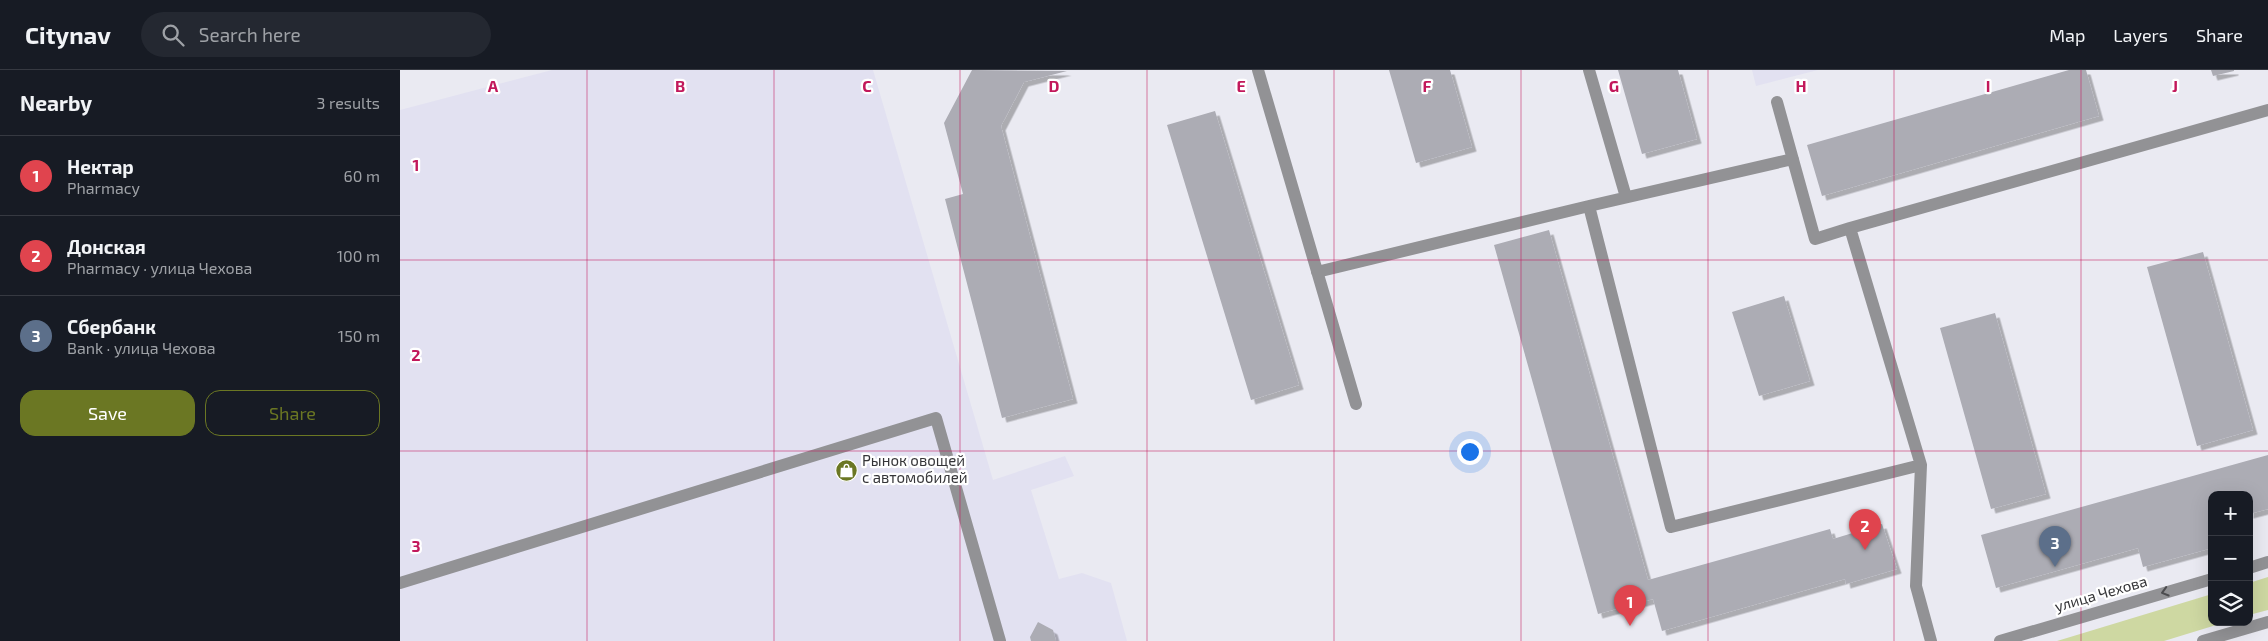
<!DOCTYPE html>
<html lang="en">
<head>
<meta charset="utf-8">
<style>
  :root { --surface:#171b24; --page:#242831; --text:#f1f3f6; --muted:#9ea1a6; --line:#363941; --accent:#6b7723 }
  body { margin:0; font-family:"Exo 2",sans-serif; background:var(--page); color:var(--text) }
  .controls { position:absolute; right:15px; bottom:15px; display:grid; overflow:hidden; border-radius:10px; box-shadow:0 5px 20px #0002 }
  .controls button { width:45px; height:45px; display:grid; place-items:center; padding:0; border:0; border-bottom:1px solid var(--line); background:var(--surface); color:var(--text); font:25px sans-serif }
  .you { position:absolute; left:1069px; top:381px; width:18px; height:18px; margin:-12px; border:4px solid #fff; border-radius:50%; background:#1a73e8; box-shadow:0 0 0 8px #1a73e833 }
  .badge { display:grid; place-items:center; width:32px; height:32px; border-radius:50%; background:var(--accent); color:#fff; font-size:16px; font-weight:700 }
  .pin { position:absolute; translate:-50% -41px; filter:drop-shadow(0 1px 2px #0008) }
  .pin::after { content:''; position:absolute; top:26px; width:18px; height:15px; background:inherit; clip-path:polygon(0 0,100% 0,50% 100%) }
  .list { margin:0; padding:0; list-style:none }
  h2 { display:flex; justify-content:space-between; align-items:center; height:65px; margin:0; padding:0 20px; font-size:21px }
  h2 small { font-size:16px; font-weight:400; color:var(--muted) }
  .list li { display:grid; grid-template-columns:32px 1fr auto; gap:15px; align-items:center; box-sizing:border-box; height:80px; padding:0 20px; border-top:1px solid var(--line) }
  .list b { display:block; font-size:19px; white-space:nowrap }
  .list p { margin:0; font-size:16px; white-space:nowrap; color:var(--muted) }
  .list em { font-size:16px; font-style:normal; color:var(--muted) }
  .actions { display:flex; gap:10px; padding:15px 20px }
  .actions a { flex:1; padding:11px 0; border:1px solid var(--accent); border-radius:15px; text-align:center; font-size:18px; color:var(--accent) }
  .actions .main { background:var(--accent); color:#fff }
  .icon { flex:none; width:28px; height:28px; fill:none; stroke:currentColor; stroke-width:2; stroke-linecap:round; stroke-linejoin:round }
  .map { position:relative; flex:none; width:1868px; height:571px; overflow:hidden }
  header { display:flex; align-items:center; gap:30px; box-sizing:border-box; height:70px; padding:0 25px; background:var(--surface); border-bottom:1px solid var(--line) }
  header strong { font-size:24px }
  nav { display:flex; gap:28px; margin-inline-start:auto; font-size:18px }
  .search { width:350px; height:45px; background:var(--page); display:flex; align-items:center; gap:12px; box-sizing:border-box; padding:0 18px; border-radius:28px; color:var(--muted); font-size:19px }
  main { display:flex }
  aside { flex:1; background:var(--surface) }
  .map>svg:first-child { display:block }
  .built { fill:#e2e1f1 }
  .green { fill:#ced8a2 }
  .building { fill:#acacb4; filter:url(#shadow) }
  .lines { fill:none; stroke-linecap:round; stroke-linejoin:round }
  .minor { stroke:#929295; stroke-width:12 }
  .oneway { stroke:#4c4c4f }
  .grid { fill:none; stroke:#c2185b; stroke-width:1; stroke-opacity:0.55 }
  .labels { text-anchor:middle; stroke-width:4.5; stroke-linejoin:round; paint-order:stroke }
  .poi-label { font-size:15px; fill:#353538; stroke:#fff; text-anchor:start }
  .street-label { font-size:15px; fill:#353538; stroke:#fff }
  .grid-label { font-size:16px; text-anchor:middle; font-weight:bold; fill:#c2185b; stroke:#fff; stroke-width:4.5; stroke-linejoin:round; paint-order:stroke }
</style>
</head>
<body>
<header>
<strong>Citynav</strong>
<div class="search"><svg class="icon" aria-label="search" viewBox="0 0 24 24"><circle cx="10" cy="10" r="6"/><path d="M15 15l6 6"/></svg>Search here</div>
<nav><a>Map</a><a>Layers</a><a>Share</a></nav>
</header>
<main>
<aside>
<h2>Nearby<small>3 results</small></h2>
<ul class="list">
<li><span class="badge" style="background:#e0444e">1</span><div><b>Нектар</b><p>Pharmacy</p></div><em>60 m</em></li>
<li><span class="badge" style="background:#e0444e">2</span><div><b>Донская</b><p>Pharmacy · улица Чехова</p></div><em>100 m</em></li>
<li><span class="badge" style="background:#5c6f8a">3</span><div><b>Сбербанк</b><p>Bank · улица Чехова</p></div><em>150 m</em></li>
</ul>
<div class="actions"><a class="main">Save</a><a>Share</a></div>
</aside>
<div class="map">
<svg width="1868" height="571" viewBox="0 0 1868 571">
  <defs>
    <filter id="shadow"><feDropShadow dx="4.5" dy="4.5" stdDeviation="0" flood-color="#0004"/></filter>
  </defs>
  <rect width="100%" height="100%" fill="#eaeaf2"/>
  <path class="built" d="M152,0H473L593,410L665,386L674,406L631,420L659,509L682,503L711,513L727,571H0V40Z
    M1352,0H1418L1356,16Z"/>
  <path class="green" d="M1868,507V540L1849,545V513Z
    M1812,524V552H1826L1764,571H1657Z"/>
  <path class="building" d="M572,0L667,1L624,12L601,56L673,329L602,348L545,129L563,124L544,53Z
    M989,0H1050L1072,77L1016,93Z
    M1218,0H1278L1297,69L1242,84Z
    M1669,0H1686L1699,46L1422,126L1407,75Z
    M1811,0H1834V1L1813,6Z
    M815,41L899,315L851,330L767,55Z
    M1149,160L1248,510L1430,459L1433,469L1482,454L1497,499L1446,514L1445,509L1262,561L1253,529L1198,544L1094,175Z
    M1803,182L1853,360L1797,376L1747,197Z
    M1384,226L1410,311L1359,326L1332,242Z
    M1595,243L1646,424L1591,439L1540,258Z
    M1868,385V439L1849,444V425H1812V478L1743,497L1738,478L1596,518L1581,465Z
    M638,552L653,560L656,571H631L630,567Z"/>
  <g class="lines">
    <path class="minor" d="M858,0L956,334
      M1189,0L1226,127
      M1377,32L1415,169L1450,158
      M1189,136L1271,457L1521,395
      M917,202L1189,136L1393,89
      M1849,498L1868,492
      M0,513L536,348L600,571
      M1531,571L1516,516L1521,395L1450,158L1868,40
      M1600,571L1812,509
      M1803,571L1868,552"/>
  </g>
  <defs><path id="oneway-chevron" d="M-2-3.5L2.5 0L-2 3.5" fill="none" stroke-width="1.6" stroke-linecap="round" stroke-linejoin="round" transform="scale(1.25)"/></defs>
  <use class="oneway" href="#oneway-chevron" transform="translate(1765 522) rotate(164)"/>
  <path class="grid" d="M187,0V571M374,0V571M560,0V571M747,0V571M934,0V571M1121,0V571M1308,0V571M1494,0V571M1681,0V571M0,190H1868M0,381H1868"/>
  <defs>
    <symbol id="shop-disc" viewBox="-11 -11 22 22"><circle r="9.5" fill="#6b7723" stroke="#fff"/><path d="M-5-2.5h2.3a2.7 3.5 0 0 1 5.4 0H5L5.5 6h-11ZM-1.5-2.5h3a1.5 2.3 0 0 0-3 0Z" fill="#fff"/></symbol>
  </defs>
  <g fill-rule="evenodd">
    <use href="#shop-disc" x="434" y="388" width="25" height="25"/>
  </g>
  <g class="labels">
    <g class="poi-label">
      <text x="462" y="396">Рынок овощей<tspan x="462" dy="17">с автомобилей</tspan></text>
    </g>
    <g class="street-label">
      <text transform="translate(1701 524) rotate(-16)" y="5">улица Чехова</text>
    </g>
  </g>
  <g class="grid-label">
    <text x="93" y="22">A</text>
    <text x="280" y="22">B</text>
    <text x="467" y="22">C</text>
    <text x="654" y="22">D</text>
    <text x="841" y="22">E</text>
    <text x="1027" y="22">F</text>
    <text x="1214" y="22">G</text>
    <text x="1401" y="22">H</text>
    <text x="1588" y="22">I</text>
    <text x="1775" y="22">J</text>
    <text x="16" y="101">1</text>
    <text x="16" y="291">2</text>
    <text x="16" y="482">3</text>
  </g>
</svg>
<div class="controls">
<button>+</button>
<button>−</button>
<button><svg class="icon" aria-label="layers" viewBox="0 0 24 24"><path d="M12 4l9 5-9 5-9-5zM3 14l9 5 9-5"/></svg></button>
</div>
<div class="you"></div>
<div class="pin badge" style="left:1230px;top:556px;background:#e0444e">1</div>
<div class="pin badge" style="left:1465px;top:480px;background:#e0444e">2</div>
<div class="pin badge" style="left:1655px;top:497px;background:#5c6f8a">3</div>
</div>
</main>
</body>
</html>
